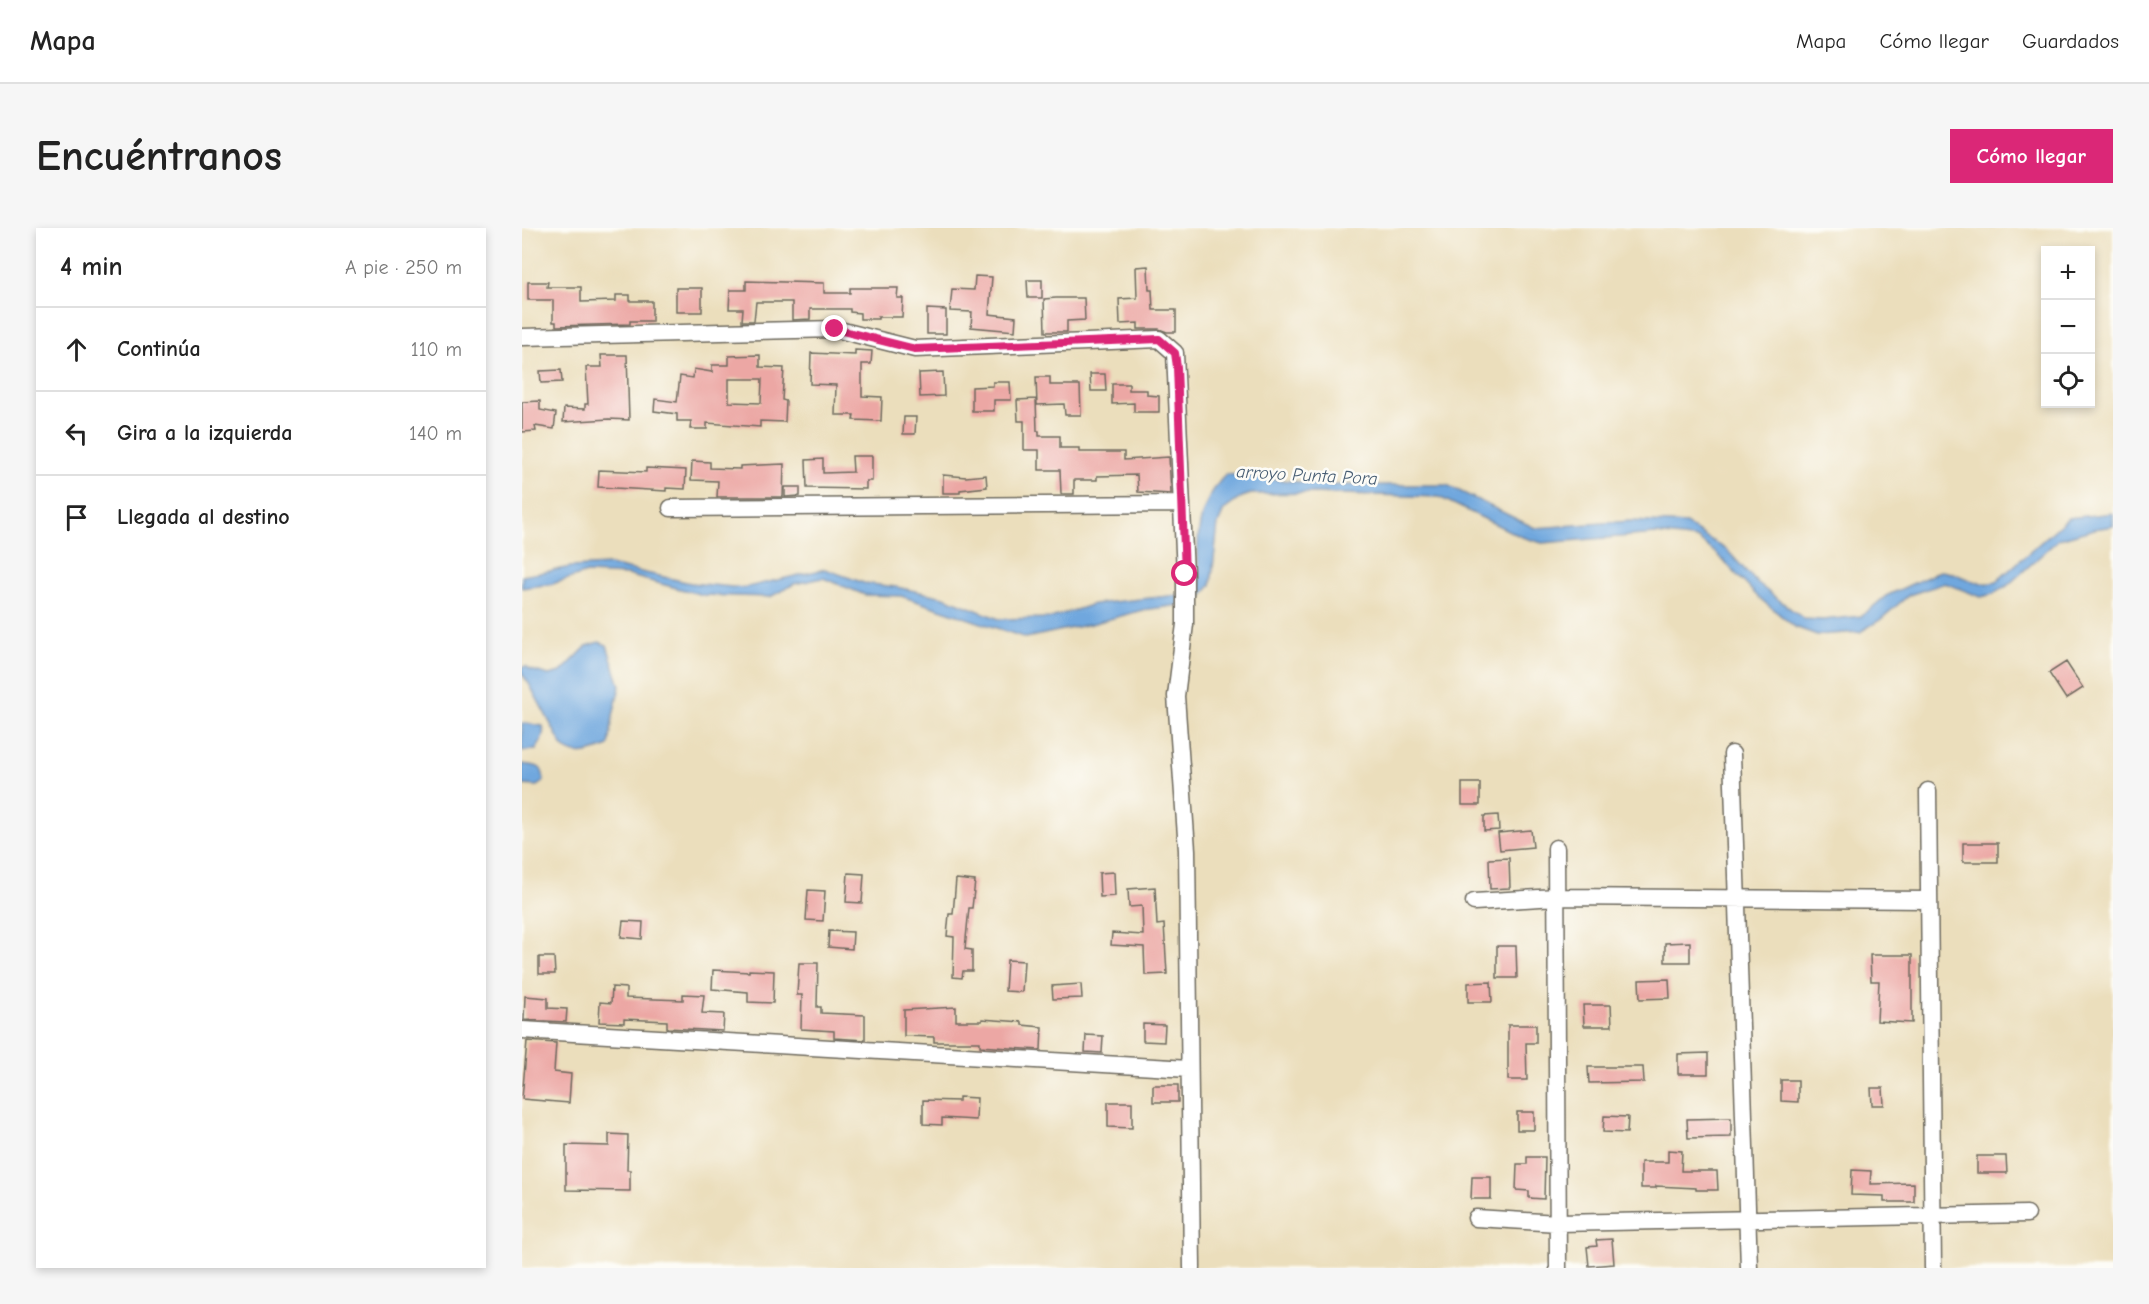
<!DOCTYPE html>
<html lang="es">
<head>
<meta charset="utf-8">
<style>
  :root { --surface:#fff; --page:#f6f6f6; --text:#222; --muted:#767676; --line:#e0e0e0; --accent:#db2777 }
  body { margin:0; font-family:"Comic Neue",sans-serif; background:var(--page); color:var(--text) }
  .controls { position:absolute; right:18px; top:18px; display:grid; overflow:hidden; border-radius:0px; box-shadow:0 3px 9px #0003 }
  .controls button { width:54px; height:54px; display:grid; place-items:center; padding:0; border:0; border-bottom:2px solid var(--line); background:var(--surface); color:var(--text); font:30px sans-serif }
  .stop { position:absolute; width:18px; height:18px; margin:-14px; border:4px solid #db2777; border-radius:50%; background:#fff }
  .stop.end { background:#db2777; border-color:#fff; box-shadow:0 2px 6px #0008 }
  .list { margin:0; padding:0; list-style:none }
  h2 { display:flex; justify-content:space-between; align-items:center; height:78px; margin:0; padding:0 24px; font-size:26px }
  h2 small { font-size:20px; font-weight:400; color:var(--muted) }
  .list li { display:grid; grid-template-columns:39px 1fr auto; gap:18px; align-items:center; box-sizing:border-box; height:84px; padding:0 24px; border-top:2px solid var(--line) }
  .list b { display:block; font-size:22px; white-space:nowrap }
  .list em { font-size:20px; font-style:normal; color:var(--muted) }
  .icon { flex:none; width:33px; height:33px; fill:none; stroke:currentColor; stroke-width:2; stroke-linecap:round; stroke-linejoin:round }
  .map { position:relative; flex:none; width:1591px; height:1040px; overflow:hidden; border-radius:0px }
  header { display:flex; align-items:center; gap:36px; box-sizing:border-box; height:84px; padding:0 30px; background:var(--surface); border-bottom:2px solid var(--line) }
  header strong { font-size:28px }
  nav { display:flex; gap:33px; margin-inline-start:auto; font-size:21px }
  .intro { display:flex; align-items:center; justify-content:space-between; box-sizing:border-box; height:144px; padding:0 36px }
  h1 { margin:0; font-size:42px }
  .button { padding:15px 27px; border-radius:0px; background:var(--accent); color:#fff; font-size:21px; font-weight:700 }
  main { display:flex; gap:36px; padding:0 36px }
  aside { flex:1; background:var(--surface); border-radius:0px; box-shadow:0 3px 9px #0003 }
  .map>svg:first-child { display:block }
  .water { fill:#70a7de; stroke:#4e6984; stroke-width:1.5 }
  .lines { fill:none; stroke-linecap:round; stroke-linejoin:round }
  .stream { stroke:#70a7de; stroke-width:4.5 }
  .building { fill:#eca7a4; fill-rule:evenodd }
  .minor-casing { stroke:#6e6a5e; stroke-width:19 }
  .minor { stroke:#fff; stroke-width:16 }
  .route { stroke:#db2777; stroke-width:8 }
  .labels { text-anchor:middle; stroke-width:5; stroke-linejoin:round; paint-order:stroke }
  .water-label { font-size:18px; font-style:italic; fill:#475d73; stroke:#fdfcf7 }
</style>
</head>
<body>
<header>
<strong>Mapa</strong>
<nav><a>Mapa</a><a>Cómo llegar</a><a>Guardados</a></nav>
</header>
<div class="intro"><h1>Encuéntranos</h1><a class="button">Cómo llegar</a></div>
<main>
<aside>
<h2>4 min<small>A pie · 250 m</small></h2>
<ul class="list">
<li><svg class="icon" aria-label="ahead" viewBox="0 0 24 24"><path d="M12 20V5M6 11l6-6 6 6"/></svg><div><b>Continúa</b></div><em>110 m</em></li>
<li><svg class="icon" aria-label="left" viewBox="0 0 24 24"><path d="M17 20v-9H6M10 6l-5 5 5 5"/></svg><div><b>Gira a la izquierda</b></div><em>140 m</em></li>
<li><svg class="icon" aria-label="arrive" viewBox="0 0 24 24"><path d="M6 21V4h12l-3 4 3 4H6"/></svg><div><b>Llegada al destino</b></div></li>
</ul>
</aside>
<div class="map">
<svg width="1591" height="1040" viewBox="0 0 1591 1040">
  <rect width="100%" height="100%" fill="#fdfcf7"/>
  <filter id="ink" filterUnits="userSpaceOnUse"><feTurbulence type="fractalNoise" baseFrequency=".0167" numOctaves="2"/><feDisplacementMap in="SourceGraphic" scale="12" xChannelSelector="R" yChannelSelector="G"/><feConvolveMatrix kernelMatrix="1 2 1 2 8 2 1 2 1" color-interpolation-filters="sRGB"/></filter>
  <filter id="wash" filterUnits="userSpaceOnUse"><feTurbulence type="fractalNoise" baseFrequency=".008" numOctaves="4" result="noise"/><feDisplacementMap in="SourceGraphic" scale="24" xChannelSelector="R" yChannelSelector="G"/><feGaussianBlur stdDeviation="1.35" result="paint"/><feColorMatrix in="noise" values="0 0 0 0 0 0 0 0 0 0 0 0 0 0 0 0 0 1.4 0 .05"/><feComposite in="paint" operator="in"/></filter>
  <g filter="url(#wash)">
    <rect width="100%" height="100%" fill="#ebdebc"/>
    <path class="water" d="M704,246L806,257H925L1013,300L1109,293L1164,296L1205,322L1236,356L1282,391L1301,392L1340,388L1364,368L1418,343C1440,344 1451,360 1474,354L1546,290L1591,285V298L1572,301L1537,311L1485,358L1471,366L1459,369L1423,355L1387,367L1358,392L1338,404L1295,407L1273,399L1236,369L1196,327L1176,311L1134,306L1020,315L1000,309L917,269L790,265L729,266L720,269L702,282L696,296L689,357L678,371C677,322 667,286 704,246Z
      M87,337L169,355L221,360L303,341L342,355L374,359L422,369L477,391L529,390L572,376L656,367L657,377L621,382L569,396L504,410L379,368L343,367L301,350L272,356L248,369L181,367L105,347L65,345L30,356L0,360V348L49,339Z
      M77,414L85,417L98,458L91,488L87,518C69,524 56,531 41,519L6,454L0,446V439L4,438L9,442L27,447L39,444L65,418Z
      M0,495L21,498C23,506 18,516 14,522L0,523Z
      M0,536C15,538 21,536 22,553L15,558L0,557Z"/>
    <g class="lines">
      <path class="stream" d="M665,367L675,364L680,354"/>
    </g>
    <g id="blocks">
      <path class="building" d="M626,38L627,62H630L631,82H654V104H645L637,101H616V95L598,96L597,71L615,70L614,39Z
        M453,48L470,49L467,86L494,89L493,103L449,99L450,84L428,83L430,61L452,62Z
        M505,52H520V70H506Z
        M224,53L302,55V65H328V60H376L375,70H381L380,89H356V91H338V85L328,84V81H288V91L270,92V74H234L232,93H220L221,81H207L208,62H224Z
        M6,54H26L25,59H59V74L94,73V67H108V73H130V93H108V96L34,98V94H31V72H6Z
        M154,60H180V84H154Z
        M534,70H562L563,92L545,93V104H523L522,71Z
        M405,81L424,82V106H405Z
        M333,122L350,123L349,136H340V168L360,169L359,193L331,192L332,187H313L314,157L288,156L289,125L333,127Z
        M79,127H105L107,192L87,191L41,194L42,180L63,181V176H66L64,139H80Z
        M238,127V139L262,140L260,172L264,173L263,194L238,193V199L185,195V201H168L169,193H155V186L132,183L133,171L155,174L158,148L171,150L172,141L190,144V137H207V128ZM207,151H240L239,175L207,174Z
        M39,142L40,154L19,155L18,143Z
        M421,144L422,168L398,169L397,145Z
        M568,146H583L584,163H569Z
        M514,149H528V157H558L559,187H543L542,176L515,177Z
        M471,154H488L489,172H472V183H450V159L471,158Z
        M590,156H607V162H625V167L637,168V184H612V175L590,176Z
        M514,171L515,203H517V208H538V220H557V224H602V232L647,229L649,266L616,264L615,247L575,248V252H552V266H539L538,242H517V222H502V193H496L495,172Z
        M18,173V182L34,185L32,201L13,198L14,203L0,204V174Z
        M382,189H394L393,206H381Z
        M330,228H350V253H344V261L285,260L284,232L301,231V245L331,244Z
        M170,233L188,234V240L218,241V238L262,236L261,269H195L196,253L169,252Z
        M124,240L164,242L163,261L144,260V263L76,259L77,242L124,244Z
        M421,247L444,249L464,247L465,259L438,262V265H421Z
        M263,259H278V268L263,269Z
        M1544,434L1561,460L1544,471L1527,445Z
        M940,555H958V577H940Z
        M976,587L977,602L962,603V588Z
        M1009,602L1011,619L978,622L976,605Z
        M1441,615H1476V634H1441Z
        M987,630L988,660L968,661L967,631Z
        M592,644L593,668L578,669L577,645Z
        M326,645L342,646L340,675L324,674Z
        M434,651L453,653L450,680H447L443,721L450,722V743H441L440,750L431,749L432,709L425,708L427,686H431Z
        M633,659L635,697L642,696L645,746L623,747L622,719L589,717L590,705L621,707L620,678L607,679L606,661Z
        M286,662L303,663L301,693L284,692Z
        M101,693L121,694L120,711L99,709Z
        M307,703L331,704L330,721L306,719Z
        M1168,714V734H1143V715Z
        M975,718H994L995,750H975Z
        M1348,727H1390V795L1355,793L1357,753H1349Z
        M17,729H32L33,746H17Z
        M485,732L502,733L500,764L483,763Z
        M277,735H296L295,779H299V785L343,787V812L312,810V803L279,801L280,767H275Z
        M191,742L227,744V742L252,743L251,775L226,774V764L190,761Z
        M1147,751L1148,770L1118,771L1117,752Z
        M969,754L970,774H946V755Z
        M559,756L560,770L531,771L530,758Z
        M90,759L104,760V770L161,772V766L182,767L180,785L202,786L201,803L145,800V793L102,791V795L77,794L78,774L89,775Z
        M3,768L26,770V780L45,781L44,794L2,792Z
        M1061,777H1089L1090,798H1062Z
        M434,779V793H460V791L500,794V797L520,799L519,822L458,818V814H412V809L382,808V782Z
        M621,796L643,797L642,814L621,813Z
        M986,797H1014V815H1004L1005,852H986Z
        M564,807L581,808L580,825L563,824Z
        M5,813L34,815L32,844L49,846L47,875L0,871Z
        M1186,825V846H1156V826Z
        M1066,839H1121L1122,854L1067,855Z
        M1259,852H1276V874L1259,873Z
        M631,857H656V874H631Z
        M1349,860H1361L1362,877H1350Z
        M437,869L455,870L454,892L420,890V897L401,896V872L437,873Z
        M586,874H610V900L586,899Z
        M995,884H1012V902H995Z
        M1082,888L1106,889L1105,905L1081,904Z
        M1209,890V909L1166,910L1165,891Z
        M87,906L106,907L105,942H108V963L44,962V917L87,918Z
        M1146,922L1160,923L1159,943H1195L1196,962H1174V960L1134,958V960H1119V934H1146Z
        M1455,928H1484L1485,945H1455Z
        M1005,929H1023L1022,971L1007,970V963L994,962L995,936H1005Z
        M1330,942L1349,943L1348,956L1392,955V974H1362V968L1329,967Z
        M950,949H969V971H949Z
        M1090,1011L1092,1036L1067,1038L1065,1019L1075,1018L1074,1012Z"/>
    </g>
  </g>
  <g filter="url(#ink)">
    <use href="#blocks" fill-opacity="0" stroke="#6e6a5e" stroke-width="1.5"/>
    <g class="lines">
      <defs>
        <path id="minor" d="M0,109L313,101L393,121L637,111L653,125L663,346V396L654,468L665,622L670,1040
          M149,280L660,276
          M1210,526L1227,1040
          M1406,563L1411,1040
          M1034,620L1036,1040
          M952,674L1034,669L1407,672
          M0,802L667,841
          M954,990L1036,995L1505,986"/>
      </defs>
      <use href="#minor" class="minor-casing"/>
      <use href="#minor" class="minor"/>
    </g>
  </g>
  <g class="lines" filter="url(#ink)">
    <path class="route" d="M313,101L393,121L637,111L653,125L655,139L663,346"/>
  </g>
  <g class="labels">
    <g class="water-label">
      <text transform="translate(785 247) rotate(3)" y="6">arroyo Punta Pora</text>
    </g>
  </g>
</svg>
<div class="controls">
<button>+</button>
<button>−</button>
<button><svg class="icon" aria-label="locate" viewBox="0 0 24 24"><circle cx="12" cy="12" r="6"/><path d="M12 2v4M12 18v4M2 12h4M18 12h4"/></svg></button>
</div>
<div class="stop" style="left:663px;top:346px"></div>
<div class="stop end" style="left:313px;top:101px"></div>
</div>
</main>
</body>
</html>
